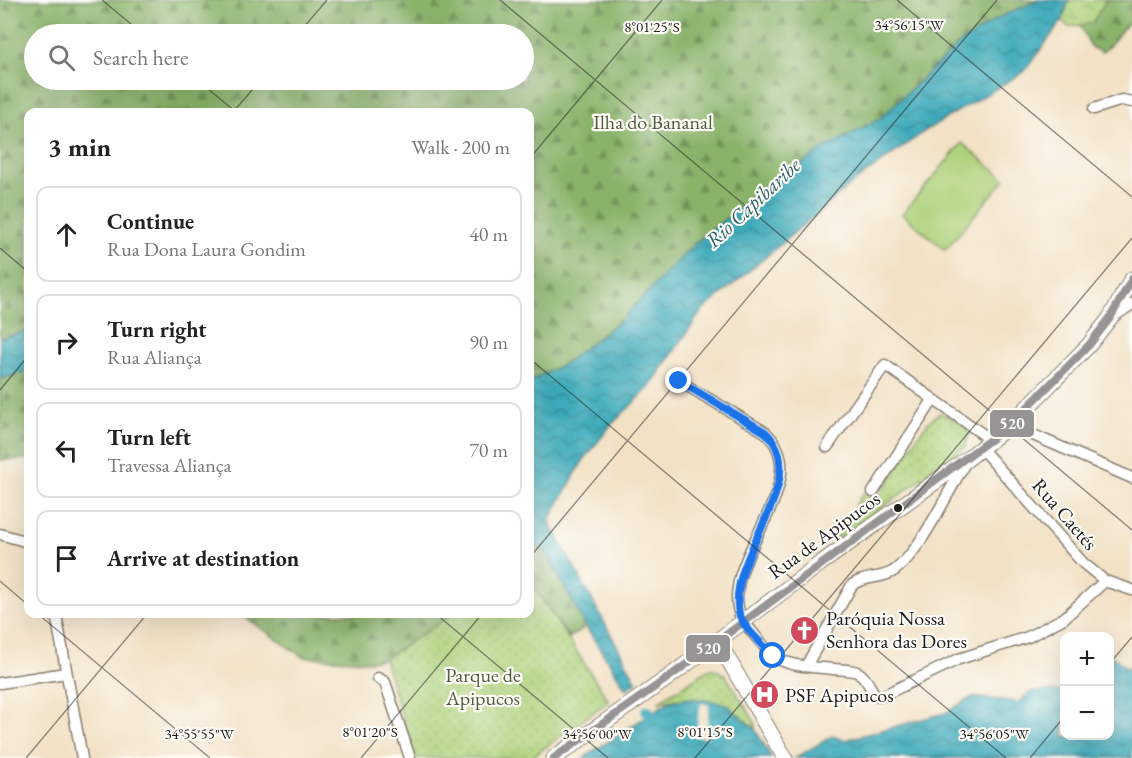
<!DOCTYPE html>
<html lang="en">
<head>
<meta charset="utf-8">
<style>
  :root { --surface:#fff; --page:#f2f2f2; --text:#222; --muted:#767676; --line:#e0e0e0 }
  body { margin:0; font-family:"EB Garamond",serif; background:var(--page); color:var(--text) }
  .controls { position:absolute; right:18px; bottom:18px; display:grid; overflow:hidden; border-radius:12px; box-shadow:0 6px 24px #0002 }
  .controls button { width:54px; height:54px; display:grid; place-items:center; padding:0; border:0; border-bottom:2px solid var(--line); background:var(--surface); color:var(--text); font:30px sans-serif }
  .stop { position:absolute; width:18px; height:18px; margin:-14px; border:4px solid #1a73e8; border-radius:50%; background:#fff }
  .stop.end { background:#1a73e8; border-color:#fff; box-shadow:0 2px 6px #0008 }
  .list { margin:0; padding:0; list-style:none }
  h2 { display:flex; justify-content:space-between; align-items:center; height:78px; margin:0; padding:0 24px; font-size:26px }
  h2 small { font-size:20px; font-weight:400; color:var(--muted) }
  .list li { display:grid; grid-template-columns:39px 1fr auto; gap:18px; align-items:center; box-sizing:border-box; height:96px; margin:0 12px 12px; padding:0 12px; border:2px solid var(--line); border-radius:12px }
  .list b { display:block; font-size:22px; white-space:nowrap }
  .list p { margin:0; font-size:20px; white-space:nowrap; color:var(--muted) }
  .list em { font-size:20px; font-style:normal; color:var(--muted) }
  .icon { flex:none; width:33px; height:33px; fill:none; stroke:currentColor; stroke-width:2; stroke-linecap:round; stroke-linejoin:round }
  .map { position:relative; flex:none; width:1132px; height:758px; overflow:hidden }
  .search { position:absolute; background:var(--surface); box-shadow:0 6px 24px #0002; left:24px; top:24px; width:510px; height:66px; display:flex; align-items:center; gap:15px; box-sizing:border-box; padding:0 21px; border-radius:33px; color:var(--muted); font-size:22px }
  .panel { position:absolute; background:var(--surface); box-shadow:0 6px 24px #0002; left:24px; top:108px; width:510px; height:510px; border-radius:12px }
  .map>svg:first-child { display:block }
  .forest { fill:url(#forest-firs); stroke:#536843; stroke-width:1.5; fill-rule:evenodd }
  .wetland { fill:url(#wetland-marsh); stroke:#64764b; stroke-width:1.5 }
  .park { fill:url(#park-dots); stroke:#64764b; stroke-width:1.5 }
  .pitch { fill:#add17a; stroke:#64764b; stroke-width:1.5 }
  .water { fill:url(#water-waves); stroke:#2b626a; stroke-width:1.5 }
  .pier { fill:#f2e1c5 }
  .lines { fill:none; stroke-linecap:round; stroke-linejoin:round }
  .canal { stroke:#3aa9b9; stroke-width:12 }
  .street-casing { stroke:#877e70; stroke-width:13 }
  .secondary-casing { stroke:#877e70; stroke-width:17 }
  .street { stroke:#fff; stroke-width:10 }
  .secondary { stroke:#fff; stroke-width:15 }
  .bus-1-casing { stroke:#fdfcf7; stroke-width:12 }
  .bus-1 { stroke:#969494; stroke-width:8 }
  .route { stroke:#1a73e8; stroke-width:8 }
  .ticks { fill:none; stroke:#1c1c1c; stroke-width:1.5; stroke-opacity:0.45 }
  .bus-dot { fill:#1c1c1c; stroke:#fdfcf7; stroke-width:2 }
  .labels { text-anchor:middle; stroke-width:4.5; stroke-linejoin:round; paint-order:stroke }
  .park-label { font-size:20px; fill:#4f5b3d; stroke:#fdfcf7 }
  .street-label { font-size:20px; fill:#1c1c1c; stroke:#fdfcf7 }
  .poi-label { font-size:20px; fill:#1c1c1c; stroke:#fdfcf7; text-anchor:start }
  .water-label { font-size:21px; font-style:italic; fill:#2b626a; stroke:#fdfcf7 }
  .ticks-label { font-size:15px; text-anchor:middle; fill:#1c1c1c; stroke:#fdfcf7; stroke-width:4.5; stroke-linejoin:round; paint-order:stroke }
  .line-badge { stroke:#fdfcf7; stroke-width:2 }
  .badge-label { font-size:16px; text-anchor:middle; font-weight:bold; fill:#fff }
</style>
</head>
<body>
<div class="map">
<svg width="1132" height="758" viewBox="0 0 1132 758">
  <defs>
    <pattern id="forest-firs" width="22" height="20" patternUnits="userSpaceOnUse" patternTransform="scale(1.5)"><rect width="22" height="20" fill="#8ab36a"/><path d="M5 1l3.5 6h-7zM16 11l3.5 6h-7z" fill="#709156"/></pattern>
    <pattern id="wetland-marsh" width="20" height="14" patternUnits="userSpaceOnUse" patternTransform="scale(1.5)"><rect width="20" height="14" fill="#add17a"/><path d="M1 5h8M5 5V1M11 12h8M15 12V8" fill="none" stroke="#94b369"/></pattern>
    <pattern id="park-dots" width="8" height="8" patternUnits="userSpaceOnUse" patternTransform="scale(1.5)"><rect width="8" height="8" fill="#add17a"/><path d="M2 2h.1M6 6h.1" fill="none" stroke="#94b369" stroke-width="1.8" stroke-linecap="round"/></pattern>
    <pattern id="water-waves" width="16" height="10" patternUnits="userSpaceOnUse" patternTransform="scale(1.5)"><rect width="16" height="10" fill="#3aa9b9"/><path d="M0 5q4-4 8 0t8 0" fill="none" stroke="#308996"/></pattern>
  </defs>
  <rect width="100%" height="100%" fill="#fdfcf7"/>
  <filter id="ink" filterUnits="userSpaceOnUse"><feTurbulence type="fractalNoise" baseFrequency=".0167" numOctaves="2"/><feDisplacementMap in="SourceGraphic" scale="12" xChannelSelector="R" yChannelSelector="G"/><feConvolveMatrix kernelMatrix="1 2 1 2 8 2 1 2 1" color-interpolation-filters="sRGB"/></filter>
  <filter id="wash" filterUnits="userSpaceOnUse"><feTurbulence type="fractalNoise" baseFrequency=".008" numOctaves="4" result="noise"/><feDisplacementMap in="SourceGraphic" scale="24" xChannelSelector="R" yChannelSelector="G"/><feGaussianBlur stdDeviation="1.35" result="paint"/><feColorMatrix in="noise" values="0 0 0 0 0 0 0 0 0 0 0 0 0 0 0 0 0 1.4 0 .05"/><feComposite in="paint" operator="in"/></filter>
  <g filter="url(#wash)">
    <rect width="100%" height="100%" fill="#f2e1c5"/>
    <path class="forest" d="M0,0H1038L998,18L958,45L879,119L822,150L738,209L695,243L622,319L562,365L530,381V112H28V331L0,338ZM34,34H524V80H34Z
      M1106,0H1132V21C1118,29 1116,43 1102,52L1092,48L1079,24L1092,23Z
      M28,372V459L0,460V379Z
      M530,543L539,547L548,556L586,627L569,638L530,581Z
      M240,614H453L384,659L369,661L303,657Z"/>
    <path class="wetland" d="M1069,0H1106L1092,23L1069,27L1062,21Z"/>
    <path class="park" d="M942,413L967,426L969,435L965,447L831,545L863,493L872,499C881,497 882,489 888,482C901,466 924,417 942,413Z
      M530,581L609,701L531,758H415L384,659L453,614H530Z
      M711,668L725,674L755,722V729L726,704L691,698L658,702Z"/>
    <path class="pitch" d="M962,143L1005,179L945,250L902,214Z"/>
    <path class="water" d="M1038,0H1069L1062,21L1024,72L928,129L853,183L701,312L649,388L611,425L583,461L549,521L637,682L626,689L586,627L548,556L539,547L530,543V381L562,365L622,319L695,243L738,209L822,150L879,119L958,45L998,18Z
      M28,331V372L0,379V338Z
      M1110,655L1127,668H1132V758H795L832,736L845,740L945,713L972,697L1018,702L1032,691H1064V736H1110Z
      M691,698L726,704L755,729L772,758H583L668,702Z"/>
    <path class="pier" d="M701,703L709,705L706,738L695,736Z"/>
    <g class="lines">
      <path class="canal" d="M647,711L650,714"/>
    </g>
  </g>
  <g filter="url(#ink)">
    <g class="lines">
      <defs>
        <path id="street" d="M1094,109L1122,100L1132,102
          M1113,317L1132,304
          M679,381L765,432C819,480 719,558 740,615C743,623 751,630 756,637C762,643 768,653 775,657C791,667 814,667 833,669C841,670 852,669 859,673C867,678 870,688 875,695L882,696L959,659L1028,637L1064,618L1105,581
          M1010,425L1132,478
          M827,447L885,365L991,440
          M981,448L1083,563L1105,581L1132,590
          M873,492L933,400
          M0,534L28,542
          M56,614L82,758
          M806,666L852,585C864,576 880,579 892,572C918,557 949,490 965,463
          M378,678L385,682L410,758
          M0,683L66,673"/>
        <path id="secondary" d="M717,640L785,758
          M554,758L669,677L821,563L966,460L1010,425L1089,345L1110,318L1132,279"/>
      </defs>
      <use href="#street" class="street-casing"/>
      <use href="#secondary" class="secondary-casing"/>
      <use href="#street" class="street"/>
      <use href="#secondary" class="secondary"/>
      <defs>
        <path id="bus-1" d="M554,758L669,677L1010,425L1089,345L1110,318L1132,279"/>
      </defs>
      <use href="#bus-1" class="bus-1-casing"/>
      <use href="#bus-1" class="bus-1"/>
    </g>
  </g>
  <g class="lines" filter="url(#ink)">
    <path class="route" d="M679,381L765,432C815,477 726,556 739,613C743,628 763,644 773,656"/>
  </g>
  <path class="ticks" d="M102,0L143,34M500,0L1132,530M897,0L1132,197M298,34L327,0M197,80L236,112M233,112L261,80M530,158L662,0M0,248L28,272M530,359L1006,758M0,390L28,356M530,557L997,0M0,581L28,605M38,614L210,758M436,614L608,758M1110,663L1132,637M26,758L147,614M361,758L482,614M695,758L1132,238M1030,758L1064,717"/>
  <defs>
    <symbol id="church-disc" viewBox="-11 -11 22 22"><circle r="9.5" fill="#d1495b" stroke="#fdfcf7"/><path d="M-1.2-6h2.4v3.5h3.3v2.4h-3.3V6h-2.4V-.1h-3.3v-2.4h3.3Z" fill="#fff"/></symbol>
    <symbol id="hospital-disc" viewBox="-11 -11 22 22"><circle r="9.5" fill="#d1495b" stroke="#fdfcf7"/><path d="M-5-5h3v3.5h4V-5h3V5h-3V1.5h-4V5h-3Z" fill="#fff"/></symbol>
  </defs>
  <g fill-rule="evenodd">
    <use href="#church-disc" x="788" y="614" width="33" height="33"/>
    <use href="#hospital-disc" x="748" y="678" width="33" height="33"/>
  </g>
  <circle class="bus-dot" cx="898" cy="508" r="5"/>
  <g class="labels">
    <g class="park-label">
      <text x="653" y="129">Ilha do Bananal</text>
      <text x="483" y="682">Parque de<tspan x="483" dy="23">Apipucos</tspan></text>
    </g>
    <g class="street-label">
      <text transform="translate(1065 514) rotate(49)" y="7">Rua Caetés</text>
      <text transform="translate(824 535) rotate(-36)" y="7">Rua de Apipucos</text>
    </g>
    <g class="poi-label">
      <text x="826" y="625">Paróquia Nossa<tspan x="826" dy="23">Senhora das Dores</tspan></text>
      <text x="785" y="702">PSF Apipucos</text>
    </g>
    <g class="water-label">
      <text transform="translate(753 203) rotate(-43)" y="7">Rio Capibaribe</text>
    </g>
  </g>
  <g class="ticks-label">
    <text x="909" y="30">34°56'15"W</text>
    <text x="652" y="32">8°01'25"S</text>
    <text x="370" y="737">8°01'20"S</text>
    <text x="705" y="737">8°01'15"S</text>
    <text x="199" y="739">34°55'55"W</text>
    <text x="597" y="739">34°56'00"W</text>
    <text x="994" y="739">34°56'05"W</text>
  </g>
  <g class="line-badge">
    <rect x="989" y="409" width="46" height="29" rx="6" fill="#969494"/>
    <rect x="685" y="634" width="46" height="29" rx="6" fill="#969494"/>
  </g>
  <g class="badge-label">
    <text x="1012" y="429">520</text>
    <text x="708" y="654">520</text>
  </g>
</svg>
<div class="controls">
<button>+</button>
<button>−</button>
</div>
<div class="stop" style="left:773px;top:656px"></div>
<div class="stop end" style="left:679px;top:381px"></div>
<div class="search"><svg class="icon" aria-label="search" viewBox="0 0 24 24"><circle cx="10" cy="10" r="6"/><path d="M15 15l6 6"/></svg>Search here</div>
<section class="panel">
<h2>3 min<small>Walk · 200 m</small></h2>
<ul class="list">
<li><svg class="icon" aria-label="ahead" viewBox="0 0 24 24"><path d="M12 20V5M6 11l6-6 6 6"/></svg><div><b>Continue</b><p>Rua Dona Laura Gondim</p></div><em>40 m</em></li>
<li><svg class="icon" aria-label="right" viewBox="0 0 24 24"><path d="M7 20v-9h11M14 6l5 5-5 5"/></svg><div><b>Turn right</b><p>Rua Aliança</p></div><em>90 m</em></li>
<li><svg class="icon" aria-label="left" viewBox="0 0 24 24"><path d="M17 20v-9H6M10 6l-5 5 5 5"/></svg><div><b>Turn left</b><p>Travessa Aliança</p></div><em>70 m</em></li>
<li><svg class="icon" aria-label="arrive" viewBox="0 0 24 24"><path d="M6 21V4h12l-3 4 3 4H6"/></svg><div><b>Arrive at destination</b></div></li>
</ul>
</section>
</div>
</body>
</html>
